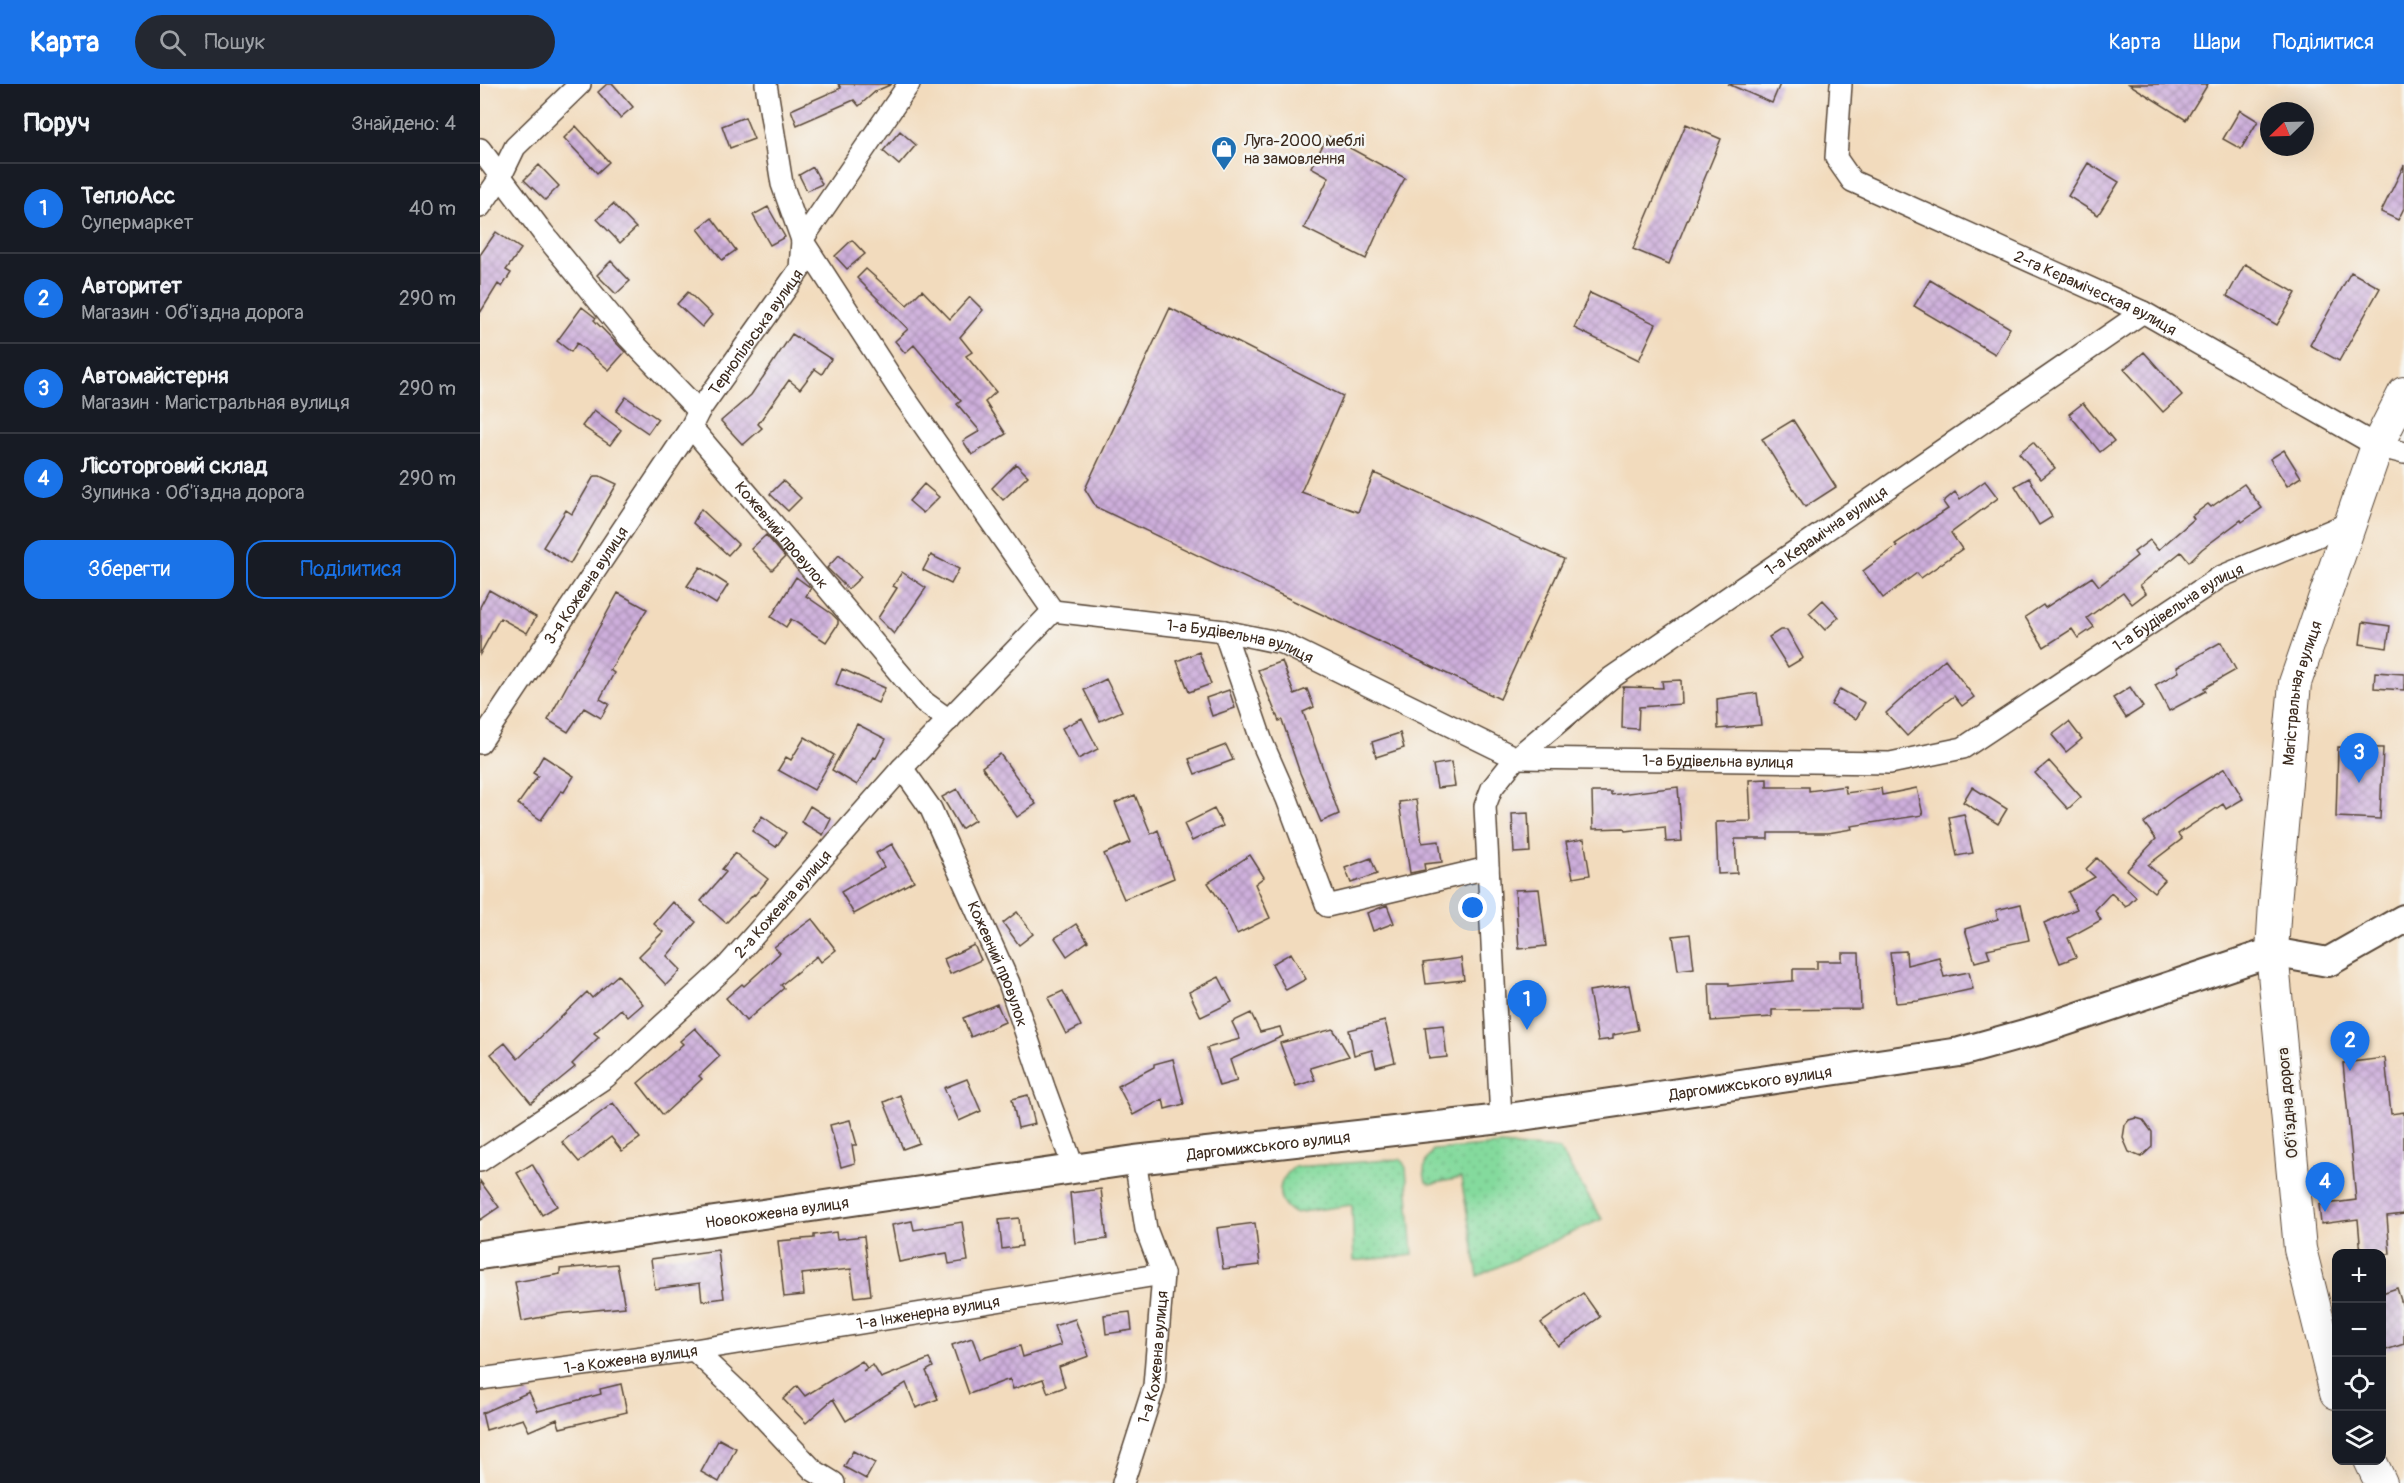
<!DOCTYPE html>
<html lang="uk">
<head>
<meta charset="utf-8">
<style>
  :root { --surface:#171b24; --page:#242831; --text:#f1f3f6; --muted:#9ea1a6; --line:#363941; --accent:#1a73e8 }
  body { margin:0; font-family:Pangolin,sans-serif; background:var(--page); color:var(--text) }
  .controls { position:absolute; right:18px; bottom:18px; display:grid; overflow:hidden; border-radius:12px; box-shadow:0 6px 24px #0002 }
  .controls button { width:54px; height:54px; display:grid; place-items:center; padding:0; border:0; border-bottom:2px solid var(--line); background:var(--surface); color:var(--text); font:30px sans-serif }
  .compass { position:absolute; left:1780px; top:18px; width:54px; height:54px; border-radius:50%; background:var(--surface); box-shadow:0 6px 24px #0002; rotate:247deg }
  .you { position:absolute; left:993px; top:824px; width:21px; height:21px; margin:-15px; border:4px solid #fff; border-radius:50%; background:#1a73e8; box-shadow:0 0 0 9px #1a73e833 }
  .badge { display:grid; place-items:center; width:39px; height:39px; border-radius:50%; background:var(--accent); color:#fff; font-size:20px; font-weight:700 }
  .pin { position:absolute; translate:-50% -50px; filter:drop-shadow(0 2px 3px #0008) }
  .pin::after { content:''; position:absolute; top:32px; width:21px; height:18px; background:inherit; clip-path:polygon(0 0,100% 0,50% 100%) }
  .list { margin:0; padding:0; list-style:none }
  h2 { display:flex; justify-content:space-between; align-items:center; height:78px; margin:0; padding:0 24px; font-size:26px }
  h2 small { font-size:20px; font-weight:400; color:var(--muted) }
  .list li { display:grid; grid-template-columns:39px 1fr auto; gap:18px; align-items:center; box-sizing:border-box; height:90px; padding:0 24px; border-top:2px solid var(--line) }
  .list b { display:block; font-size:22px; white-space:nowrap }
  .list p { margin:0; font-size:20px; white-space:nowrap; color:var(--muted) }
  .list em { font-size:20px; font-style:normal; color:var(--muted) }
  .actions { display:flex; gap:12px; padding:18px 24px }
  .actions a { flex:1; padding:14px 0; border:2px solid var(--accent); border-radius:18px; text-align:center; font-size:21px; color:var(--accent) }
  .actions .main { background:var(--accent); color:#fff }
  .icon { flex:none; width:33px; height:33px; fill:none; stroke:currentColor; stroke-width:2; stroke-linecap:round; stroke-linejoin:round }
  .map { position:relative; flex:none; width:1924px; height:1399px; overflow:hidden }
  header { display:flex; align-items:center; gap:36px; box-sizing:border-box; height:84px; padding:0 30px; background:var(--accent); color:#fff }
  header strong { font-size:28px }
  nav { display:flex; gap:33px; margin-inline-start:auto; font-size:21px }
  .search { width:420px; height:54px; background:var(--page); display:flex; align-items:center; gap:15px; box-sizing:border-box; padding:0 21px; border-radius:33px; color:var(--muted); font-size:22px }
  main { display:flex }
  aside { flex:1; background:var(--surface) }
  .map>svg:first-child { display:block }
  .green { fill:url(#green-dots); stroke:#60825e; stroke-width:1.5 }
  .building { fill:url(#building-cross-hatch) }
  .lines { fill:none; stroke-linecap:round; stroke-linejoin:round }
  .street-casing { stroke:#564536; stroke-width:24 }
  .secondary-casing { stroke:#564536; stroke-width:32 }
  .primary-casing { stroke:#564536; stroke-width:34 }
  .street { stroke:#fff; stroke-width:21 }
  .secondary { stroke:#fff; stroke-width:28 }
  .primary { stroke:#fff; stroke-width:32 }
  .labels { text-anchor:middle; stroke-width:5; stroke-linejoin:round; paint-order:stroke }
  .poi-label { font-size:16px; fill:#3b2a1e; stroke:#f6f6f2; text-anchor:start }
  .street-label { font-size:16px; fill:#3b2a1e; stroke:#f6f6f2 }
</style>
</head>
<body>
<header>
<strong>Карта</strong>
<div class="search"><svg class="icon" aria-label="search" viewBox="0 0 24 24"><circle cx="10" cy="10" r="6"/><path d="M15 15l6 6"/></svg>Пошук</div>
<nav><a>Карта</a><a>Шари</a><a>Поділитися</a></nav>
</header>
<main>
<aside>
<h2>Поруч<small>Знайдено: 4</small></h2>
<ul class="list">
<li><span class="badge">1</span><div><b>ТеплоАсс</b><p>Супермаркет</p></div><em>40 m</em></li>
<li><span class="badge">2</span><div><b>Авторитет</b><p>Магазин · Об'їздна дорога</p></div><em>290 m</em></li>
<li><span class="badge">3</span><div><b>Автомайстерня</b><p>Магазин · Магістральная вулиця</p></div><em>290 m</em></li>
<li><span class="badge">4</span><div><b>Лісоторговий склад</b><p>Зупинка · Об'їздна дорога</p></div><em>290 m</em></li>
</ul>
<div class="actions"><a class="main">Зберегти</a><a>Поділитися</a></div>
</aside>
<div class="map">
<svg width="1924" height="1399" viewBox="0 0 1924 1399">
  <defs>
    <pattern id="green-dots" width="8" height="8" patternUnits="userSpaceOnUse" patternTransform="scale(1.5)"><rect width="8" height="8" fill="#84da9d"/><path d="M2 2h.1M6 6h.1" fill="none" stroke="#73bb87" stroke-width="1.8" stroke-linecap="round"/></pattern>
    <pattern id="building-cross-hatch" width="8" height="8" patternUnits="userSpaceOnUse" patternTransform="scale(1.5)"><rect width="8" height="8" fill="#ceafdc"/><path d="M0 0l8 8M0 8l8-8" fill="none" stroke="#a88fb2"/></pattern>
  </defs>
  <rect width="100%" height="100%" fill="#f6f6f2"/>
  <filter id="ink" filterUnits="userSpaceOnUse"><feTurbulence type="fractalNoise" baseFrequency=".0167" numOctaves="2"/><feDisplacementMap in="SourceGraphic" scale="12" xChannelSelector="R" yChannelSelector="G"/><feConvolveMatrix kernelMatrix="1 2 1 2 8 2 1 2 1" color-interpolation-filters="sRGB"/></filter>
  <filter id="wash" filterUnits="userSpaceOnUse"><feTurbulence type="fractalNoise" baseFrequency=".008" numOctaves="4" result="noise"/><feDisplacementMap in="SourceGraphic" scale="24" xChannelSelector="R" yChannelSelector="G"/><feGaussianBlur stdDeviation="1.35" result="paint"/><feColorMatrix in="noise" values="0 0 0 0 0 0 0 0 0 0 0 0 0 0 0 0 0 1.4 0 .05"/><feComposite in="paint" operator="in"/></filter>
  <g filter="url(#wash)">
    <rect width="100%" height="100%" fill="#f2dbbd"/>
    <path class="green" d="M1020,1061L1079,1065L1122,1135L998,1192L981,1094L951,1100L946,1098C942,1084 945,1076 953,1066Z
      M921,1075L926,1084L933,1171L874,1177L872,1121L814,1129C793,1116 797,1097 814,1083Z"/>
    <g id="blocks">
      <path class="building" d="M127,0H133L153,23L140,34L118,8Z
        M358,0H412L396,7L379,22L374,16L317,41L311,26L361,4Z
        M1248,0H1300L1292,19Z
        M1649,0H1728L1706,36Z
        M1760,26L1778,37L1761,65L1743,55Z
        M265,33L274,55L250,64L242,42Z
        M1206,40L1241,55L1189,180L1153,165Z
        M96,42L129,78L117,89L84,54Z
        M420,47L436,61L419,81L403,67Z
        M848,52L925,94L908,125L886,175L824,144L849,93L831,83Z
        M1608,79L1639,98L1618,131L1588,112Z
        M59,81L79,102L65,116L44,96Z
        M1924,81V124L1918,136L1901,128Z
        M333,83L342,100L327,107L319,91Z
        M133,120L156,144L140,159L117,135Z
        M288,123L305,153L290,161L273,131Z
        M232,134L256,166L242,176L218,145Z
        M16,148L41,165L26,186L31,189L22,203L18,200L0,229V171Z
        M372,156L385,170L367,185L355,172Z
        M131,177L150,197L136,210L117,191Z
        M1765,180L1816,209L1797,241L1747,212Z
        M386,185L427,221L442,206L470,235L490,213L503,226L480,253L492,268L486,272L516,308L505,318L526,350L492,371L483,357L500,347L477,320L481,317L434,261L425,269L415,257L428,245L377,194Z
        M1871,188L1900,204L1859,277L1830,261Z
        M1450,196L1530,244L1515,270L1434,222Z
        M208,208L232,231L222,243L197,220Z
        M1110,209L1176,240L1159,276L1094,244Z
        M102,223L116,234L114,236L145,268L129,286L97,259L91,268L77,257Z
        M690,224L863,312L821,408L878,428L894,389L1084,475L1020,615L616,423L605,405Z
        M312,250L351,275L342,290L335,285L320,305L309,296L278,340L282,344L263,361L241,337L271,311Z
        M1664,268L1702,311L1683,328L1644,285Z
        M146,313L178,335L168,349L136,327Z
        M1603,319L1634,357L1620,368L1589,330Z
        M114,326L141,346L130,361L102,342Z
        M1313,336L1356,403L1325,423L1282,355Z
        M1553,358L1575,384L1561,395L1539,369Z
        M1804,366L1821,393L1807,402L1790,375Z
        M536,380L548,392L523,416L512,404Z
        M114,392H120L137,400L90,480L63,463L86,426L92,430Z
        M1549,394L1572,433L1559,441L1535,402Z
        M303,397L321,414L308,427L290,410Z
        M1505,397L1518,414L1471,449L1482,465L1441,494L1437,489L1403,514L1383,487L1417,462L1415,460L1468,425L1463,418L1475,408L1480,415Z
        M444,400L459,413L443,429L429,417Z
        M1764,400L1782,424L1762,438L1761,436L1722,465L1709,478L1701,468L1660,501L1666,509L1652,520L1643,508L1607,534L1614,543L1598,554L1592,545L1564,563L1545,533L1563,521L1565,524L1612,493L1619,502L1657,472L1654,468L1670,456L1678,466L1714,435L1712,432L1728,420L1731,423Z
        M221,425L258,460L248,471L213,439Z
        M286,451L305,473L292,486L271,465Z
        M359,471L381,493L368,505L347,484Z
        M451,471L479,485L471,500L443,486Z
        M220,483L248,501L236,520L207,502Z
        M422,488L446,504L414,550L398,534L417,504L413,502Z
        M316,493L331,504L326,512L352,530L358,536V540L346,558L311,535L306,543L291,533Z
        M9,506L56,533L47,549L20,534L0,570V523Z
        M138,509L167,525L130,586L134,589L120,615L129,620L121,634L104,624L88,648L68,636Z
        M1343,516L1359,533L1345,546L1329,529Z
        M1883,538L1910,542L1907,564L1880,560Z
        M1300,546H1307L1323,574L1308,583L1289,553Z
        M1741,558L1756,586L1724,604L1726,607L1689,627L1675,601L1699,588L1697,583Z
        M719,568L731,600L709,608L697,577Z
        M1465,575L1494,613L1482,622L1474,612L1455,626L1427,652L1406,629Z
        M802,577L814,610L827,605L834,623L823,628L859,730L841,738L820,689L802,636L799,637L778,586Z
        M362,585L405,604L398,619L356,600Z
        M1895,588L1924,590V606L1894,604Z
        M626,595L642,627L620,637L604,606Z
        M1201,596L1202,620L1159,623L1158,645L1142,644L1143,603L1183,604L1182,597Z
        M1650,603L1663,623L1646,634L1633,614Z
        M1360,605L1385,619L1376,635L1351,621Z
        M749,606L755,624L732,632L726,614Z
        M1277,609L1281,641L1238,645L1237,615Z
        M602,634L618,665L598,675L582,644Z
        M1589,638L1602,655L1586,668L1572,651Z
        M377,640L406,655L396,674L394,673L377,701L352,686Z
        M920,649L924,664L896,673L892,658Z
        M325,653L354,671L334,706L298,686L306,673L311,676Z
        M746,661L753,676L715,690L709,675Z
        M1858,663L1903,664L1900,735L1856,733Z
        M520,670L556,720L537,733L502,683Z
        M63,672L94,692L84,708L81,707L61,736L38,720L58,692L53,689Z
        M1569,677L1601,713L1588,725L1555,689Z
        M971,678L975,702L957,704L953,681Z
        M1745,684L1763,715L1746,725L1743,720L1698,750L1702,755L1668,781L1685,796L1674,808L1647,786L1676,755L1664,739L1696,714Z
        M1287,695V703H1329V707L1365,702L1366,709L1401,704L1402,711L1437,704L1443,731L1371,742L1372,745L1348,749H1288V755H1255L1257,789L1238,790L1236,738L1271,737L1269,696Z
        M1198,703L1202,757L1186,758L1185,743L1145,747L1144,744L1113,745L1112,708H1131V711Z
        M1492,703L1527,725L1518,740L1483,718Z
        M477,705L495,736L481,745L462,713Z
        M655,711L671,750L678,746L694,794L644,815L624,770L651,758L635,719Z
        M936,716L942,759L959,757L962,778L944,780L945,786L930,789L919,718Z
        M330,722L351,735L343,751L321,738Z
        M734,725L743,742L712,757L704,740Z
        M1048,729L1050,768L1034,769L1032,730Z
        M1484,730L1493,769L1477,772L1469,733Z
        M282,732L306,749L296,763L272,747Z
        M1104,755L1110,791L1093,794L1086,758Z
        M412,760L434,797L374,830L361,808L404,783L396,769Z
        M255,769L288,795L275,811L274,810L246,839L221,817L246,788L242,785Z
        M770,771L784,793L775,800L790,834L757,850L745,824L728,799Z
        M891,774L897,790L871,799L865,784Z
        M1617,774L1656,813L1646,823L1631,809L1615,826L1621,836L1588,854L1596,873L1580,879L1564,839L1597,825L1588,808L1615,793L1606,785Z
        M1059,805L1066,862L1039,865L1035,806Z
        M193,818L216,838L187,872L201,886L186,901L159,872L183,848L174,840Z
        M1541,820L1549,856L1507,865L1510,874L1495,878L1485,845L1518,835L1516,826Z
        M907,821L914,839L893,847L887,829Z
        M537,828L553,850L539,861L523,839Z
        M332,835L356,866L341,878L337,872L301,901L304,904L266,937L246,914L262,900L264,902L300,869L294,863Z
        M596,840L608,857L587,872L575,854Z
        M1210,850L1214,884L1198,886L1193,852Z
        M494,861L501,876L470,890L464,875Z
        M1426,867L1427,881L1459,873L1464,893L1489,888L1493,905L1438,917L1416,919L1410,868Z
        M811,869L826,895L806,906L792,880Z
        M1362,869H1379L1381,925L1292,926V933L1231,937L1229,899H1249V902L1313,897V885H1337V877H1362Z
        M981,874L984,896L946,900L943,879Z
        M138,891L163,920L148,933L141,925L114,949L119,953L92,980L95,983L51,1019L11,970L25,959L38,975L107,908L112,914Z
        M739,893L752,918L721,933L709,908Z
        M1149,901L1158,946L1133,951V955L1118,957L1109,907Z
        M583,907L601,942L586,950L568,914Z
        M517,920L525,938L491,953L483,934Z
        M771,929L780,948L800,943L803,952L750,976L757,997L739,1002L727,964L760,955L752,938Z
        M905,937L915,978L896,983L892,966L874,971L869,946Z
        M963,941L967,973L949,975L945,943Z
        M215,944L240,972L219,992L222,995L183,1031L158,999L203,960L200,957Z
        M853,945L869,972L830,984L835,996L816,1002L800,959Z
        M1905,974L1911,1030L1924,1028V1130L1907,1132L1910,1170H1881L1878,1135L1841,1140L1839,1121L1876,1116L1863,979Z
        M693,975L704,1020L685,1025L683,1015L653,1031L638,1002L674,983V980Z
        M487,995L501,1027L479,1037L464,1004Z
        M420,1011L439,1059L423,1065L404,1018Z
        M548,1011L555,1040L538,1044L532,1015Z
        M133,1019L160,1054L142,1067L131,1053L99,1078L82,1058Z
        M1656,1034L1663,1036L1672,1048V1063L1661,1073L1649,1068L1643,1054L1645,1041L1649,1036Z
        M370,1036L377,1061H372L375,1079L361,1083L350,1041Z
        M52,1080L77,1122L62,1131L37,1089Z
        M0,1097L19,1123L0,1136Z
        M621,1105L627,1155L595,1159L590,1109Z
        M539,1134L542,1162L522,1165L519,1136Z
        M432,1137L434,1146L482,1138L488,1177L469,1180L467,1169L419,1178L412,1141Z
        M775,1139L780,1181L743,1185L737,1144Z
        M356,1148L357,1155L384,1152L391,1211L375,1213L371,1185L322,1190L324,1211L304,1213L298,1157L334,1154V1151Z
        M238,1166L244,1214L222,1217L220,1199L175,1205L171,1175Z
        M137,1180L145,1223L77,1230L42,1237L35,1198L80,1190V1185Z
        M1917,1204L1924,1226V1260L1906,1266L1902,1249V1209Z
        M1103,1209L1120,1233L1078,1262L1061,1239Z
        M650,1228L652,1246L626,1250L624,1231Z
        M595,1235L609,1272L579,1283L585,1303L568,1309L563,1295L533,1305L530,1295L489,1310L472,1261L492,1254L500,1275L540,1262L543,1273L581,1261L574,1242Z
        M449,1275L453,1283L446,1287L458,1315L436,1324L426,1299L366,1337L353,1315L326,1339L303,1315L317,1302L325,1312L382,1277L387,1284L383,1287L393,1281L401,1294Z
        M141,1300L147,1328L80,1344L77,1335L49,1347L43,1335L6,1346L2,1329L49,1308L58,1327L121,1310L120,1305Z
        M239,1355L256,1364L239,1398L221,1388Z
        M373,1367L395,1379L386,1395L364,1383Z"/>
    </g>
  </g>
  <g filter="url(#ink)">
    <use href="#blocks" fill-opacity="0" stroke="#564536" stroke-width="1.5"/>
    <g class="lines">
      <defs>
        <g id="street">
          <path d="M286,0L302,100L322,156L418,304L573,527"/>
          <path id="s1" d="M1361,0L1356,74L1372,97L1663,228L1897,362L1924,369"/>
          <path d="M0,65L63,149L149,254L219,327"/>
          <path d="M0,123L20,94L35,63L100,0"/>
          <path id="s2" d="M211,343L444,618L469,636"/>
          <path id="s3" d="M573,527L744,547L802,559L1036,674L1410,679L1483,664L1740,493L1869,439"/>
          <path d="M744,547L782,658L807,715L847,822L1008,784"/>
          <path id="s4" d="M0,659L211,343L219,327L320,185L322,156L429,0"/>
          <path id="s5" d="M422,684L451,725L529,899L564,1003L594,1085"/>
          <path id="s6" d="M1021,1035L1005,722L1012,704L1036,674L1131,594L1663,228"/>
          <path id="s7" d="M0,1077L126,993L248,881L422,684L573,527"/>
          <path d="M214,1266L268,1317L333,1386L354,1399"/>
          <path id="s8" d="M0,1295L214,1266L683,1190"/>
          <path id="s9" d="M643,1399L674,1302L683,1190L666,1145L655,1076"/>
        </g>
        <g id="secondary">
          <path id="s10" d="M0,1171L655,1076L1021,1035L1480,968L1559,946L1792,868L1848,878L1924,835"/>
        </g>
        <g id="primary">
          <path id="s11" d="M1856,1309L1820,1165L1792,868L1795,819L1815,599L1897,362L1924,309"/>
          <path d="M1890,1376L1901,1399"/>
        </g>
      </defs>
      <use href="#street" class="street-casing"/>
      <use href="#secondary" class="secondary-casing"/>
      <use href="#primary" class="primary-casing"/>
      <use href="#street" class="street"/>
      <use href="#secondary" class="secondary"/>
      <use href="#primary" class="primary"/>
    </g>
  </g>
  <defs>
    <symbol id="shop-pin" viewBox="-11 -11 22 30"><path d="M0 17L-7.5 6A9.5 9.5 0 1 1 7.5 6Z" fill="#1f6fb2" stroke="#f6f6f2"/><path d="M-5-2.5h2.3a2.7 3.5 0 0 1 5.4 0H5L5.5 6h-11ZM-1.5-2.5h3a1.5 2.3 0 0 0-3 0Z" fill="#fff"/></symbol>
  </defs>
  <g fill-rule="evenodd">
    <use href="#shop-pin" x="729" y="50" width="30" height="40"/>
  </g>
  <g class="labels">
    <g class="poi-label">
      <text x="764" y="62">Луга-2000 меблі<tspan x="764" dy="18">на замовлення</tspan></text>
    </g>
    <g class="street-label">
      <text dy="6" stroke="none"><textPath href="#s1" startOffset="370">2-га Кєрамічєская вулиця</textPath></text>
      <text dy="6" stroke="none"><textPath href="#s4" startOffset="495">Тернопільська вулиця</textPath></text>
      <text dy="6" stroke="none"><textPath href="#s6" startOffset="756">1-а Керамічна вулиця</textPath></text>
      <text dy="6" stroke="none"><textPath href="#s2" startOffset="141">Кожевний провулок</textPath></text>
      <text dy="6" stroke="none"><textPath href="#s4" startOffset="190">3-я Кожевна вулиця</textPath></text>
      <text dy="6" stroke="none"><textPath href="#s3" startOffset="1198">1-а Будівельна вулиця</textPath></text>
      <text dy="6" stroke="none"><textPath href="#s3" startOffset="190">1-а Будівельна вулиця</textPath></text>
      <text dy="6" stroke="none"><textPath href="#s11" startOffset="708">Магістральная вулиця</textPath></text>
      <text dy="6" stroke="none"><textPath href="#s3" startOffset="694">1-а Будівельна вулиця</textPath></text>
      <text dy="6" stroke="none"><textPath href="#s7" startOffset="399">2-а Кожевна вулиця</textPath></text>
      <text dy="6" stroke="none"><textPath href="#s5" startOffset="219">Кожевний провулок</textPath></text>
      <text dy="6" stroke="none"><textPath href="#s10" startOffset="1282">Даргомижського вулиця</textPath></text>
      <text transform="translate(1807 1019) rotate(-95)" y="6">Об'їздна дорога</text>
      <text dy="6" stroke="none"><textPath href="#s10" startOffset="796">Даргомижського вулиця</textPath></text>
      <text dy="6" stroke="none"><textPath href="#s10" startOffset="300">Новокожевна вулиця</textPath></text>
      <text dy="6" stroke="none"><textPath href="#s8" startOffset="453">1-а Інженерна вулиця</textPath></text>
      <text dy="6" stroke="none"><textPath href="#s9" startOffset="130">1-а Кожевна вулиця</textPath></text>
      <text dy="6" stroke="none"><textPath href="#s8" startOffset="152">1-а Кожевна вулиця</textPath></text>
    </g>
  </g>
</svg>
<div class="controls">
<button>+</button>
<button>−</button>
<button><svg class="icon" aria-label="locate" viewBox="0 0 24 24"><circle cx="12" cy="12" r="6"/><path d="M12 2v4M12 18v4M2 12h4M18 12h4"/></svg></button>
<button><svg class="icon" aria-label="layers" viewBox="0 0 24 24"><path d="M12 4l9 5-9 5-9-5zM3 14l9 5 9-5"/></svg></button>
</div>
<svg class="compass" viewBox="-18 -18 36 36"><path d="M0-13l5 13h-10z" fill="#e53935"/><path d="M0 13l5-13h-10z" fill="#9ea1a6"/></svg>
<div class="you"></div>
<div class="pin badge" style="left:1047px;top:946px">1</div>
<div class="pin badge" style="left:1870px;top:987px">2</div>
<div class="pin badge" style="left:1879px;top:699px">3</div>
<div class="pin badge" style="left:1845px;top:1128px">4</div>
</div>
</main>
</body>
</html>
